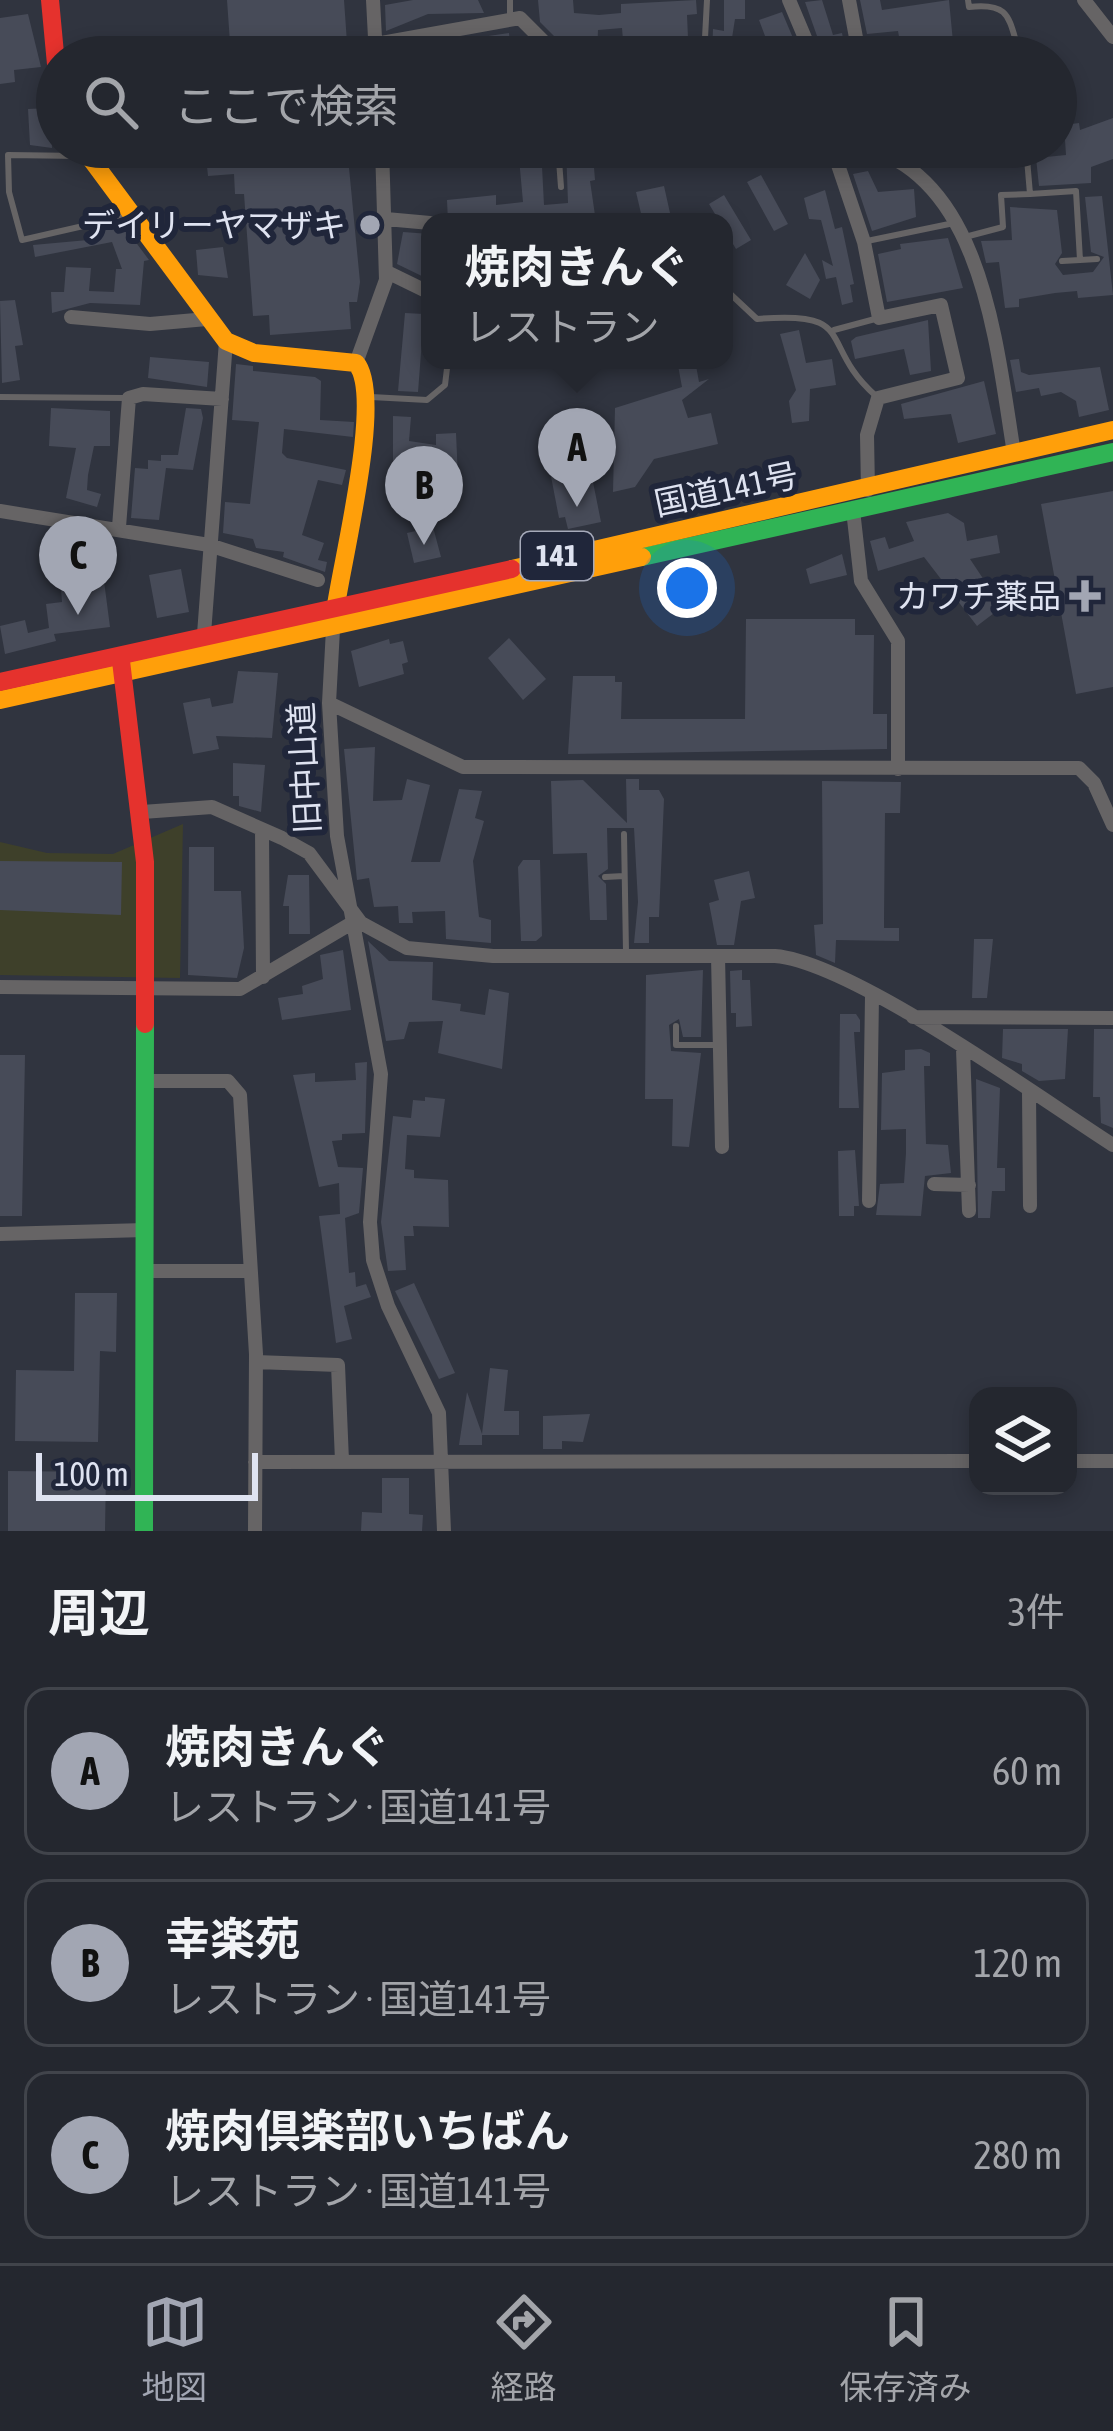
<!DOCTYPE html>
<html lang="ja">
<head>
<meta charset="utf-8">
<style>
  :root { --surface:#24272f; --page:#30333b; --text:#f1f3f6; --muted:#a3a5aa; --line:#41444b; --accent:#a2a6b3 }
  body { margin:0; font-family:"Asap Condensed","Noto Sans JP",sans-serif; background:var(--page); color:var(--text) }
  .controls { position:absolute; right:36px; bottom:36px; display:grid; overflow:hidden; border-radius:24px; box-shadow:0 6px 18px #0003 }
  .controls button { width:108px; height:108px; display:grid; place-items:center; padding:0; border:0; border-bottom:3px solid var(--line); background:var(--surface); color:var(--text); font:60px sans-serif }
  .scale { position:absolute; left:36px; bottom:30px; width:222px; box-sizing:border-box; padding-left:12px; border:6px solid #dfe3f1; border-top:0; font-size:33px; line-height:42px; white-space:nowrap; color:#dfe3f1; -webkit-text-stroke:9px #20263a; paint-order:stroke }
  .you { position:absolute; left:687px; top:588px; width:42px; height:42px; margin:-30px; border:9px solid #fff; border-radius:50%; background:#1a73e8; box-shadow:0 0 0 18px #1a73e833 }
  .badge { display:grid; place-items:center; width:78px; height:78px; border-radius:50%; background:var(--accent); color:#111; font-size:39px; font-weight:700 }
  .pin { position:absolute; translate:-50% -99px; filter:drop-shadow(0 3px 6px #0008) }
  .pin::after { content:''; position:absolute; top:63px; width:42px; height:36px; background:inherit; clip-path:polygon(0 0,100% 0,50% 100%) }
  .popup { position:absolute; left:421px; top:213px; width:312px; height:156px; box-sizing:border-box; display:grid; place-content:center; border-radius:24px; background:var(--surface); filter:drop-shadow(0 3px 9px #0005); font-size:39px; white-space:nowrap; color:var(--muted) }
  .popup b { font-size:45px; color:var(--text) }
  .popup::after { content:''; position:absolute; left:50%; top:100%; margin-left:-24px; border:24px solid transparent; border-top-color:var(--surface) }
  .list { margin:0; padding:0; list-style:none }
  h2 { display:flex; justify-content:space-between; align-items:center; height:156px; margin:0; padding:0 48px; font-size:51px }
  h2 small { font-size:39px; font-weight:400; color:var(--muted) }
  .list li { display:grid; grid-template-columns:78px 1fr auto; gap:36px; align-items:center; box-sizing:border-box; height:168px; margin:0 24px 24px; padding:0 24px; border:3px solid var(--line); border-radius:24px }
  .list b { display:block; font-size:45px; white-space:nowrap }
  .list p { margin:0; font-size:39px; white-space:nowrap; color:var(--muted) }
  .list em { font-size:39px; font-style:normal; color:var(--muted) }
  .icon { flex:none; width:66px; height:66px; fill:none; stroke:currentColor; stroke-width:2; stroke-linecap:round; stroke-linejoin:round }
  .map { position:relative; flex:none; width:1113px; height:1531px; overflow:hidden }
  .search { position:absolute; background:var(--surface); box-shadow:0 6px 18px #0003; left:36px; right:36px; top:36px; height:132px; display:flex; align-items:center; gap:30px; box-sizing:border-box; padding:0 42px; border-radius:66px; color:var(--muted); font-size:45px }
  .sheet { height:732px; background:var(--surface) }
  nav { display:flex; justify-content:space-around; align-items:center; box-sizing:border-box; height:168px; border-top:3px solid var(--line); background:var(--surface); font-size:33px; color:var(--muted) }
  nav a { display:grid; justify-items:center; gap:6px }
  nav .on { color:var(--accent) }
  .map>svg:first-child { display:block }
  .green { fill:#3e402a }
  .building { fill:#474b58 }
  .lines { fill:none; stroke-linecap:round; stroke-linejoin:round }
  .lane { stroke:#666465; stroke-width:6 }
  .street { stroke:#666465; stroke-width:14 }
  .fast { stroke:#30b455; stroke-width:18 }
  .slow { stroke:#ff9f0a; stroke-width:18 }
  .jam { stroke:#e5322d; stroke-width:18 }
  .poi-dot { fill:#a2a6b3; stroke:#20263a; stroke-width:4.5 }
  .labels { text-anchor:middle; stroke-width:12; stroke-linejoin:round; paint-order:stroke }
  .shield { fill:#20263a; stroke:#a6aaba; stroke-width:3 }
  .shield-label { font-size:30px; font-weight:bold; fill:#dfe3f1 }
  .poi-label { font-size:33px; fill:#dfe3f1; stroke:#20263a; text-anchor:end }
  .street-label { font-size:33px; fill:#dfe3f1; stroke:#20263a }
</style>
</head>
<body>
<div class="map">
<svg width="1113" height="1531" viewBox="0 0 1113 1531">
  <rect width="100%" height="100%" fill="#30343f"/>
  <path class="green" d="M183,824L180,978L0,975V842L47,853L113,854Z"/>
  <path class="building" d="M227,0H344L348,57H231Z
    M413,0H478L484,13L428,14L386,31L385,5Z
    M538,0H573L574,13L599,15L621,13V4L696,0L697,14L687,15L688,38L697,39V51L640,57V39L623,40L622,28L598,30L597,54L581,55L580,39L559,41L540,22Z
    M724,0H745V19H735L729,57L712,55L713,29L724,31Z
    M822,0L833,35L842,33L845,49L823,53L805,2Z
    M860,0H880L882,10L949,0L953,42L940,43L937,38L900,42L898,31L867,34Z
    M782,12L801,57H773L759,20Z
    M28,14L41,67L14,70L15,82L0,84V18Z
    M509,33L511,54L527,41L539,52L533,57H455L454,41Z
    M50,108L52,148L30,145L28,109Z
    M1113,118V159L1091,167V183L1039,186L1036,158L1066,155L1064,125L1079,123L1080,130Z
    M205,147H347L360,282L357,302H349L351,329L270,335L269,315L253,316L244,194H235L234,174L208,176Z
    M518,147H541L544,205L568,203L566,147H584L585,159L593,155L595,180L590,181L596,222H448L447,200L496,195V205L523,202Z
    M868,171L878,192L914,189L916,217L872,231L853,174Z
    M761,175L788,224L774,231L747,182Z
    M664,186L672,222H643L636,192Z
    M825,190L835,229L842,227L854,284L850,285L853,302L842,305L836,277L826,279L822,260L833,266L821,220L809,219L804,198Z
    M724,195L751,240L736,249L709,204Z
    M1102,196L1113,295L1078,298L1077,291L1055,293L1019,299V307L1005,308L999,262L986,263L981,241L1012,240L1010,207L1057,210L1062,253L1055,264L1063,275L1093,272L1104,257L1091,252L1085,197Z
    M123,225L149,260L144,261L140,305L90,303L52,313L51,292H64L66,267L91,268L89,291L114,292L116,269H122L112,242L35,257L33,245L88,240L100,230Z
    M403,232L430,234V280L397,264Z
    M948,238L963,288L887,302L878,254L901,249L900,244Z
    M223,247L228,278L198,275L196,250Z
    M805,253L820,280L810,299L786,285Z
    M15,300L23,345L15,346L20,380L2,383L0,301Z
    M405,313L424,314L418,392L398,391Z
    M928,320L931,371L910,375L904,349L855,359L851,341L856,337Z
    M799,330L806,363L832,359L836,385L810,389L809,421L792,423L789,401L796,390L780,334Z
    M150,357L209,362L207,387L148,378Z
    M1019,359L1021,372L1029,375L1100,367L1109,410L1079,417L1076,401L1061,392L1041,396L1039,388L1016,392L1010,360Z
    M677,360H695L699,382L709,379L682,400L688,418L711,413L718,444L654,459L635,487L613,492L615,408L682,387Z
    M236,364L253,366V371L315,377L321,381L320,420L354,422L353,437L284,429L282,453L287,458L346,470L342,485L318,480L302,535L324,543L318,560L327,562L325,572L283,557L284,552L256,548L253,539L223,533L225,502L250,504L259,422L232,420Z
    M984,381L996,434L958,443L951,414L904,419L901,404Z
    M51,408L110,411V446H94L88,475L87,490L101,494L97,507L66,498L76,448L49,446Z
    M186,408L201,409L203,418L193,470L166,468L159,520L131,518L135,468L148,469V460L161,461V455H178Z
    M393,416L411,417L409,441L436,445V434L456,433L458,478L438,479L437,468L393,464Z
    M561,459L565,487L593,482L601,522L568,529L565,517L559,518L549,466V460Z
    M1113,491V687L1076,694L1041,504Z
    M948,513L964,523L967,541L997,535L1000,553L970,559L1002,607L977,626L924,557L878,571L870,541L885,537L889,549L914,541L906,522Z
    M433,527L441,557L414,563L407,533Z
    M842,554L847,575L810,584L806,569Z
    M181,569L189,612L157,618L149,575Z
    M104,581L110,627L54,634L56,641L5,654L0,626L25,620L28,633L49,628L46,604L62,602L61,588Z
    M746,619H855V635H874L873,714H887V749L568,754L573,676H615V682H622L621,719H745Z
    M509,638L546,679L523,700L488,658Z
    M389,639L390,644L403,641L408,662L402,664L404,674L359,687L351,651Z
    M238,671L278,673L272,738L216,736L219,749L193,754L183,703L210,698L212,707L233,703Z
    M375,747L373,801L402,800L407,779L430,785L411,862H440L459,789L482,791L475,818L484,821L473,861L479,917L491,920V943L446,939L445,911L412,912L413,923H399L398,906L374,907L369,878L357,880L344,749Z
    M233,763L265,765L261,812L239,806V796H233Z
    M308,778L312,835H300L295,832L293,780Z
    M626,779H639V790H659L664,799L659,917H649V943H634L638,902L634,828H607L608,869L598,876L606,884L607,920H590L587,853L553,854L551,781L583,780L627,823Z
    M822,781L901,782L900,813H885L884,919V928H899V941L836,940L835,963L816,955L815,939L814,925L823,924Z
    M189,847H214V891H241L244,948L237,978L188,975Z
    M523,860H540L542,936L536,941H521L518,867Z
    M0,861L122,862L121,915L0,910Z
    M749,871L755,898L741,901L734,945H717L709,903L719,900L714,880Z
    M288,875H309L310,934H289V906H283Z
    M974,939H993L987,998H972Z
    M368,941L389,961L433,962L432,1000L461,1004L460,1011L485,1015L489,989L509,993L502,1069L438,1053L443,1021L409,1022L404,1039L386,1041Z
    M343,950L351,1010L282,1020L278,998L303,994L302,986L323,979L320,955Z
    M703,970L701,1037H683L679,1019L669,1025L671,1051L701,1053L689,1147L672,1146L673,1099H645L646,975Z
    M742,970V980H750L752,1026L736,1027V1013H731L730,971Z
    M840,1014H856L860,1020V1032H854L859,1108H839Z
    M1003,1029H1068L1065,1079L1039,1081L1022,1071V1064L1002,1058Z
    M1094,1029H1113V1128L1101,1123L1100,1097H1093Z
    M921,1049L930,1053V1066H924L926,1144L948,1145L951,1173L925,1176L921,1216L876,1215L880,1184L904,1183L906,1153V1129L881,1130L882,1073L905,1070V1050Z
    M0,1055H25L22,1216H0Z
    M367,1062L365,1133L342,1134V1140L332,1141L338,1167L363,1168L359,1213L345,1218L349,1273L355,1272L356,1287L366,1284L371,1297L344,1306L352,1339L336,1343L319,1216L340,1214L339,1183L319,1187L293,1075L315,1073V1082L356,1080L355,1063Z
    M976,1079L1000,1088L997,1168H1005V1191H992L990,1218H978Z
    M425,1097L445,1099L440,1137L407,1135L405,1169L414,1170V1178L448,1180L449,1227L413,1226L414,1236H404L406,1270L388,1271L381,1222L393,1116L411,1118L413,1100L425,1101Z
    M855,1150L859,1206H854V1216H839L838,1151Z
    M414,1283L455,1373L439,1379L395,1291Z
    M75,1293H117L116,1352L100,1351L98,1442L15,1441L16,1370L74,1371Z
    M490,1368L508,1370L504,1411H519V1435H482V1445H459L467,1392L482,1434Z
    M590,1414L583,1442L562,1441V1449H543V1416Z
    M8,1471L106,1472L105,1531H8Z
    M382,1478H409V1514L423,1515L422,1531H361L362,1512L382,1513Z"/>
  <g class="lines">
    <path class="lane" d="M510,0V18
      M968,0L969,7C1013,2 1008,20 1021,57
      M704,57L707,0
      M558,147L561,187
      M81,156L8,155L9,192L22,240L127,216
      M636,156V147
      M1030,194L1076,191L1080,260L1062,261
      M965,237L1003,227L1001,195L1030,194L1026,147
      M867,241L954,223
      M1080,260L1097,259
      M724,288L757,319C860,310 817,344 876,396
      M834,330L875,319
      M0,397L126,398
      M371,397L427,400L445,385L448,360
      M624,834L626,952
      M605,877L624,876
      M676,1026V1045H720"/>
    <path class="street" d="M373,0L376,57
      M789,0L813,57
      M849,0L857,43L887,52V57
      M1084,0L1113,37
      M376,44L520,18L559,57
      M832,147L864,242L879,318L941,305L958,378L878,398L867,435L868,490
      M863,147C984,176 997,351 1014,453
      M386,219L430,223
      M387,272L430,293
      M71,317L150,324L207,319
      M356,363L386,280L382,147
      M853,510L861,581L898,641V769
      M0,511L209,545L318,580
      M119,527L129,398L143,394L222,399
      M333,629L329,703L337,836L381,1074L370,1222L373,1260L388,1306L439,1413L444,1531
      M204,634L226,341
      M329,703L463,767L1079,768L1094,783L1113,825
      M142,812L212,807L282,838L309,853L361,923L407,948L493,956H775C852,962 1041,1099 1113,1145
      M262,830L263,977
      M718,956L722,1147
      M0,987L240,989L352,923
      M913,1017L1113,1018
      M963,1049L969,1211
      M146,1081H228L240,1095L256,1354L255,1531
      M1029,1092L1030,1206
      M934,1184L969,1185
      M869,1201L872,996
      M0,1234L145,1230
      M144,1271H250
      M256,1362L338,1365L342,1461
      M1068,1461H1113
      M255,1462L978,1461"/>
    <path class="fast" d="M642,557L1113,452
      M144,1531L145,1024"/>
    <path class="slow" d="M82,147L226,341L254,353L356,363C385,396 340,567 334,618
      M512,569L1113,430
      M0,700L642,557"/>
    <path class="jam" d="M50,0L57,75
      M121,661L145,862V1024
      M0,682L512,569"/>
  </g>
  <g class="poi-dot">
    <circle cx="370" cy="225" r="12"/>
    <path d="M1079 578h12v12h12v12h-12v12h-12v-12h-12v-12h12z"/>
  </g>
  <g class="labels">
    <rect class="shield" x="521" y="532" width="72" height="48" rx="9"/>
    <g class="shield-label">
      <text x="557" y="566">141</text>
    </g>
    <g class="poi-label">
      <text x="346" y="237">デイリーヤマザキ</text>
      <text x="1061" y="608">カワチ薬品</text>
    </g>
    <g class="street-label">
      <text transform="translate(726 489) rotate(-12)" y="12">国道141号</text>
      <text transform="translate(304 768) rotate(-93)" y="12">旧中山道</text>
    </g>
  </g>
</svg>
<div class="controls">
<button><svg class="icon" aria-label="layers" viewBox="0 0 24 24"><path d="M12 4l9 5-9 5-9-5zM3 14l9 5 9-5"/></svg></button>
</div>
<div class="scale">100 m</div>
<div class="you"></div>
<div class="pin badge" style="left:577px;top:507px">A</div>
<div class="popup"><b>焼肉きんぐ</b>レストラン</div>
<div class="pin badge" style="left:424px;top:545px">B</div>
<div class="pin badge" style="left:78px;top:615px">C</div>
<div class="search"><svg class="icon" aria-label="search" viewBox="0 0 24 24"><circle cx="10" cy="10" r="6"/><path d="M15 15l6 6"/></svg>ここで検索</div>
</div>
<section class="sheet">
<h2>周辺<small>3件</small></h2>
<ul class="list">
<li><span class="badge">A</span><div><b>焼肉きんぐ</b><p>レストラン · 国道141号</p></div><em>60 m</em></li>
<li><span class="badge">B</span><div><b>幸楽苑</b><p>レストラン · 国道141号</p></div><em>120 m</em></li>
<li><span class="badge">C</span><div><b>焼肉倶楽部いちばん</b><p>レストラン · 国道141号</p></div><em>280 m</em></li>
</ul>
</section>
<nav>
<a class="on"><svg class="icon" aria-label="map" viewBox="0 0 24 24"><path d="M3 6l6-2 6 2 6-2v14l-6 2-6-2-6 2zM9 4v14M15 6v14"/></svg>地図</a>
<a><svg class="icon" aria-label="directions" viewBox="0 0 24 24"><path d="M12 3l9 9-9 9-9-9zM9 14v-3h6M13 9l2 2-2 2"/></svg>経路</a>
<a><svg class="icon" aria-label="saved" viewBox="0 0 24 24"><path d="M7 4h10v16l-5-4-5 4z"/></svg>保存済み</a>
</nav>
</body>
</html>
